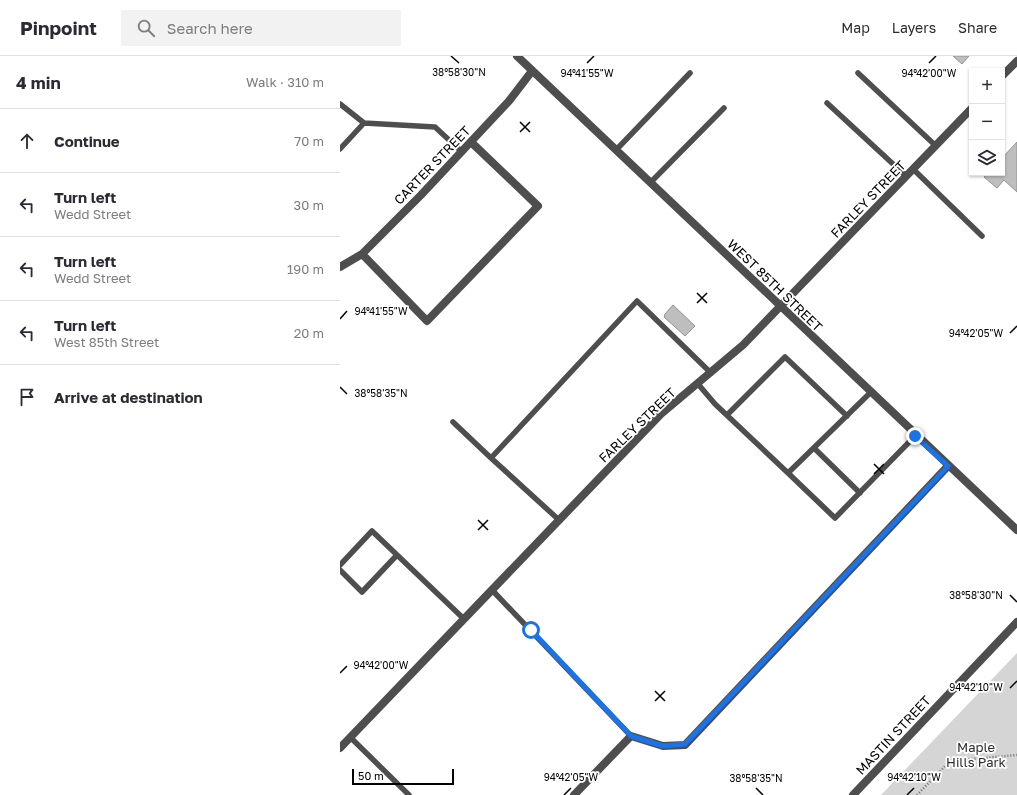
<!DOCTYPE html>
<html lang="en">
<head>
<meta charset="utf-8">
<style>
  :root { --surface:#fff; --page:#f2f2f3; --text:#2b2b33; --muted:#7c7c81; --line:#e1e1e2 }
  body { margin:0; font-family:"Golos Text",sans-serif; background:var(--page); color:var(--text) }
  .controls { position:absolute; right:12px; top:12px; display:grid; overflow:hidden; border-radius:0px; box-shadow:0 1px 3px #0004 }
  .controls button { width:36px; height:36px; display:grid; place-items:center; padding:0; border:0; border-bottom:1px solid var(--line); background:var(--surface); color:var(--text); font:20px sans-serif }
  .scale { position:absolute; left:12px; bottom:10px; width:102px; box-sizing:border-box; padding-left:4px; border:2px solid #000; border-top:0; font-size:11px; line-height:14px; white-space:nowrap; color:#000; -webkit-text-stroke:3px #fff; paint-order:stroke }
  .stop { position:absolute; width:12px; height:12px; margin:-9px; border:3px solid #1a73e8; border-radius:50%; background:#fff }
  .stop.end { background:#1a73e8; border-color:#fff; box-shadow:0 1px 4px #0008 }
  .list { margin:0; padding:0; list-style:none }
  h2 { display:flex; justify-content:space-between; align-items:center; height:52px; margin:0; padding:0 16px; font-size:17px }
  h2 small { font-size:13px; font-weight:400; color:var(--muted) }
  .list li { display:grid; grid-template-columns:26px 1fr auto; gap:12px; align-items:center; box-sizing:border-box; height:64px; padding:0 16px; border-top:1px solid var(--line) }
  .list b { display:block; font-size:15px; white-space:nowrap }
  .list p { margin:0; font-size:13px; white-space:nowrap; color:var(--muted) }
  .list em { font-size:13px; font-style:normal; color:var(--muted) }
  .icon { flex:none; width:22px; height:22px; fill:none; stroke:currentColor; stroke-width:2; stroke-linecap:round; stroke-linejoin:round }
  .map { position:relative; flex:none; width:677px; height:739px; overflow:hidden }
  header { display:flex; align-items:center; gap:24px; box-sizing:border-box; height:56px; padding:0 20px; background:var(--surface); border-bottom:1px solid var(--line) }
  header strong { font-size:19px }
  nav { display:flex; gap:22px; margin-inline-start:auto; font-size:14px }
  .search { width:280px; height:36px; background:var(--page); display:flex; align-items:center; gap:10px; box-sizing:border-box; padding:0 14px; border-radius:0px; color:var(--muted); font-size:15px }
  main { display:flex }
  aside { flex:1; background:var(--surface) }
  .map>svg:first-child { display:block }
  .green { fill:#d5d5d5 }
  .building { fill:#bebebe; stroke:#929292 }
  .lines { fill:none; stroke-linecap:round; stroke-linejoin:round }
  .path { stroke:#707070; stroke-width:2.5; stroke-dasharray:1 2; stroke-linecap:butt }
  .service { stroke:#4e4e4e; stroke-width:5.5 }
  .minor { stroke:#4e4e4e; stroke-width:8 }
  .route { stroke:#1a73e8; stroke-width:5 }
  .ticks { fill:none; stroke:#000; stroke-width:1.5 }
  .labels { text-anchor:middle; stroke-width:3.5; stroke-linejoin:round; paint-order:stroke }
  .street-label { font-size:13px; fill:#000; stroke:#fff }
  .park-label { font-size:13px; fill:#2c2c2c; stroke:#fff }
  .ticks-label { font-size:10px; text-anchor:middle; fill:#000; stroke:#fff; stroke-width:3.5; stroke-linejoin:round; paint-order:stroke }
</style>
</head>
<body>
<header>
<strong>Pinpoint</strong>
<div class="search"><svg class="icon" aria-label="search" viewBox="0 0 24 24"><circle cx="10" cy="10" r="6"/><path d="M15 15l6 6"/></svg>Search here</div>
<nav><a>Map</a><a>Layers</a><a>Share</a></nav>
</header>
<main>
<aside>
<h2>4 min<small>Walk · 310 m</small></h2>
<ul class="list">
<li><svg class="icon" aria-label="ahead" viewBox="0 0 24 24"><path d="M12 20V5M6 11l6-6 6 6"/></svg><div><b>Continue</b></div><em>70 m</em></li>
<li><svg class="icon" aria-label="left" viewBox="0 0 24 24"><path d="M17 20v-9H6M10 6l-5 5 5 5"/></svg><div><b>Turn left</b><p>Wedd Street</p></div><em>30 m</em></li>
<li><svg class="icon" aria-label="left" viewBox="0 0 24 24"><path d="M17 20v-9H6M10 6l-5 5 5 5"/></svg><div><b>Turn left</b><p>Wedd Street</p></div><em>190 m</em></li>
<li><svg class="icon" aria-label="left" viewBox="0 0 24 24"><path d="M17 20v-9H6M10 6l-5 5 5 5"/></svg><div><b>Turn left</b><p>West 85th Street</p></div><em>20 m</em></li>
<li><svg class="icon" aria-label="arrive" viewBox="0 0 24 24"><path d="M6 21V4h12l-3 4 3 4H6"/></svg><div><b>Arrive at destination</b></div></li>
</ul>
</aside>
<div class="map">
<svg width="677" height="739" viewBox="0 0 677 739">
  <rect width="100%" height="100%" fill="#fff"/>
  <path class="green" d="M677,597V739H541Z"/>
  <path class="building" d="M613,0H629L622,8Z
    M677,86V136L664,124L657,132L644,121L648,117H662V102Z
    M333,249L355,270L345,280L324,261L325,258Z"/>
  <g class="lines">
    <path class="path" d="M577,739L610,705L677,699"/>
    <path class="service" d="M518,17L596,90
      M487,47L566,120
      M0,48L24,67L95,71L122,96
      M0,93L24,67
      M276,94L350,17
      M573,113L642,180
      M310,127L384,52
      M358,328L375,348L448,417L530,337
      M387,359L445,301L507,360
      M113,366L151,402
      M474,392L520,437
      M448,417L495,462L575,380
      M219,464L151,402L297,245L371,317
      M0,509L32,475L124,563
      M0,514L22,536L57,499
      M152,534L291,680
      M10,681L69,739"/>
    <path class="minor" d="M177,0L677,474
      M662,20L677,5
      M22,198L87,265L198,150L131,86
      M0,211L22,198L81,139L169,45L192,15
      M0,692L321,358L403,289L632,52
      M234,739L291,680L323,690L345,689L608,410
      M513,739L677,566"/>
  </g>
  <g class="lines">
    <path class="route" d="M191,574L291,680L323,690L345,688L608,410L575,380"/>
  </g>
  <path class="ticks" d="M111,0L119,7M247,7L254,0M589,7L596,0M180,66L190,76M180,76L190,66M357,237L367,247M357,247L367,237M0,263L7,255M670,277L677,270M0,331L7,338M534,408L544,418M534,418L544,408M138,464L148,474M138,474L148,464M670,539L677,546M0,617L7,610M670,632L677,625M315,635L325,645M315,645L325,635M416,732L423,739M224,739L231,732M567,739L574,732"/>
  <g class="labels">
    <g class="street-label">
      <text transform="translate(92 109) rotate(-46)" y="5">CARTER STREET</text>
      <text transform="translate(528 143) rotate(-46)" y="5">FARLEY STREET</text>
      <text transform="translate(435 229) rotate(44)" y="5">WEST 85TH STREET</text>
      <text transform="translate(297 369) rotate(-44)" y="5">FARLEY STREET</text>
      <text transform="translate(553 679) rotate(-47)" y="5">MASTIN STREET</text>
    </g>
    <g class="park-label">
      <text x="636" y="696">Maple<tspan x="636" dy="15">Hills Park</tspan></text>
    </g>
  </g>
  <g class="ticks-label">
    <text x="119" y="20">38°58'30"N</text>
    <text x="589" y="21">94°42'00"W</text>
    <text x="247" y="21">94°41'55"W</text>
    <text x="41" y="259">94°41'55"W</text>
    <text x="636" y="281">94°42'05"W</text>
    <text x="41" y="341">38°58'35"N</text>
    <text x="636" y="543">38°58'30"N</text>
    <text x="41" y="613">94°42'00"W</text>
    <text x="636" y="635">94°42'10"W</text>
    <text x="231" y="725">94°42'05"W</text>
    <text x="574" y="725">94°42'10"W</text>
    <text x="416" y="726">38°58'35"N</text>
  </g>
</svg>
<div class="controls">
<button>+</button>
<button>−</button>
<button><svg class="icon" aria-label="layers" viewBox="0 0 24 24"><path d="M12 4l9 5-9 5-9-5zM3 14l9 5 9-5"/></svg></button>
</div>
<div class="scale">50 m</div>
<div class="stop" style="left:191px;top:574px"></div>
<div class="stop end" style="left:575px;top:380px"></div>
</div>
</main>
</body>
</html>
